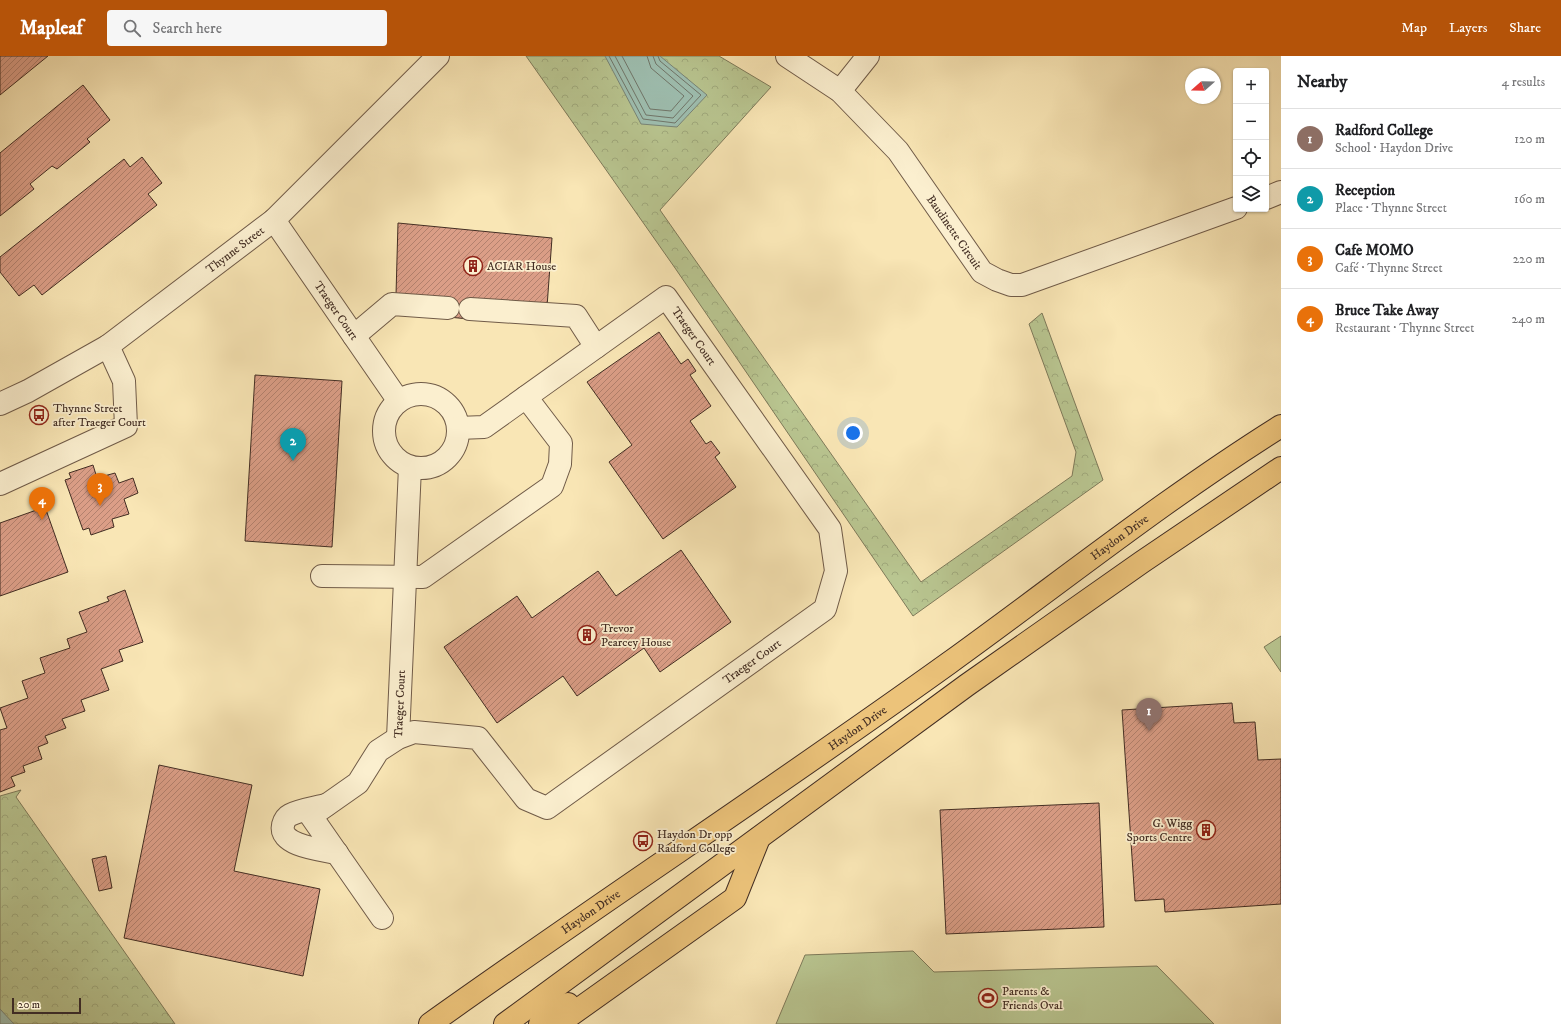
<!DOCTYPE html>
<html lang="en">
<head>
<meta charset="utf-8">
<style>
  :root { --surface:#fff; --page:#f6f6f6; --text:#202124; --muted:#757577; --line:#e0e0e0; --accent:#b45309 }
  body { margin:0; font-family:"IM FELL DW Pica",serif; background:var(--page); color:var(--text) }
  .controls { position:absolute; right:12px; top:12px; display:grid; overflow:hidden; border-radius:4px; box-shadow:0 1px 3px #0004 }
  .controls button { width:36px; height:36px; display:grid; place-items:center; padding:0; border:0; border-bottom:1px solid var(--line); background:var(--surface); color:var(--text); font:20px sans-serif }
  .compass { position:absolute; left:1185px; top:12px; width:36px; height:36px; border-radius:50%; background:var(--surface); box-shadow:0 1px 3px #0004; rotate:250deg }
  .scale { position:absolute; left:12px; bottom:10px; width:69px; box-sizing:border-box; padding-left:4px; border:2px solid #422d23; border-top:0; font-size:11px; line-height:14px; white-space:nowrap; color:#422d23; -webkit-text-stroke:3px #fbefcf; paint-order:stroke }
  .you { position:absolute; left:853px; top:377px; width:14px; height:14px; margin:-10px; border:3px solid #fff; border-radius:50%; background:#1a73e8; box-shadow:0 0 0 6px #1a73e833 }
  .badge { display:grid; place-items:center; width:26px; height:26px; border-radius:50%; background:var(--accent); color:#fff; font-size:13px; font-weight:700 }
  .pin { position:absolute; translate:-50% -33px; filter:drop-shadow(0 1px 2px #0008) }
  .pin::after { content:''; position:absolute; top:21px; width:14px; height:12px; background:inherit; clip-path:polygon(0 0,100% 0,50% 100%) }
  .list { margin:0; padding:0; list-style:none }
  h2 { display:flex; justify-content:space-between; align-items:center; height:52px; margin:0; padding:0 16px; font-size:17px }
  h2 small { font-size:13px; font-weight:400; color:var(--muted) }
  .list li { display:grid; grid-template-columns:26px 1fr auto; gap:12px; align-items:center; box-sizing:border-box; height:60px; padding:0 16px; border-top:1px solid var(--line) }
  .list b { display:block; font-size:15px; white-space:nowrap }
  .list p { margin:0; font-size:13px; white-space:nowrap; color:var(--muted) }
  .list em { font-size:13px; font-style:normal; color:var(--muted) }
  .icon { flex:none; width:22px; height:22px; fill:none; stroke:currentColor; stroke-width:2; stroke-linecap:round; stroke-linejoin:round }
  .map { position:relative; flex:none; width:1281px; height:968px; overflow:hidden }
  header { display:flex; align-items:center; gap:24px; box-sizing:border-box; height:56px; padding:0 20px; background:var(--accent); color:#fff }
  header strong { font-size:19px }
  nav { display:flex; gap:22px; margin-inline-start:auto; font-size:14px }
  .search { width:280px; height:36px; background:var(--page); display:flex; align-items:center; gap:10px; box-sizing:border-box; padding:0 14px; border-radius:4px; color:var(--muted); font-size:15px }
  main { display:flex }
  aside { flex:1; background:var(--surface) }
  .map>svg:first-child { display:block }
  .grass { fill:#b9c691; stroke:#7e7a5a }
  .park { fill:url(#park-crowns); stroke:#7e7a5a }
  .water { fill:#9ebfb1; stroke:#798578 }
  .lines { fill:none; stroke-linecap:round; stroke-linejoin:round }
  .shore { stroke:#70766a; stroke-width:1 }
  .building { fill:url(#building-hatch); stroke:#422d23 }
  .minor-casing { stroke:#705b48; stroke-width:24 }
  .major-casing { stroke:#422d23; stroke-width:24 }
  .minor { stroke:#fbefcf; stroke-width:22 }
  .major { stroke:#ecc37a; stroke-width:22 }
  .labels { text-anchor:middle; stroke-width:3.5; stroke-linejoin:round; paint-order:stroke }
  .street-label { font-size:12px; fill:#422d23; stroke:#fbefcf }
  .poi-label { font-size:12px; fill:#422d23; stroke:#fbefcf; text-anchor:start }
</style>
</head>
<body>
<header>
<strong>Mapleaf</strong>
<div class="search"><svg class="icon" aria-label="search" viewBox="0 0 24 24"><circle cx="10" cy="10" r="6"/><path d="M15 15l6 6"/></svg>Search here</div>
<nav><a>Map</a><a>Layers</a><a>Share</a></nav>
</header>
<main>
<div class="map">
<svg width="1281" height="968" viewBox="0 0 1281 968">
  <defs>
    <pattern id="park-crowns" width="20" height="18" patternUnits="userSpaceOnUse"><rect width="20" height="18" fill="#b9c691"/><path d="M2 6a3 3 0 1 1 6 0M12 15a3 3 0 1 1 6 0" fill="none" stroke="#a0aa7d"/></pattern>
    <pattern id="building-hatch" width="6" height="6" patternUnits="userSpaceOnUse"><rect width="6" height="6" fill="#db9e87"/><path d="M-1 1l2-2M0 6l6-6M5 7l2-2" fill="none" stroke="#b3816e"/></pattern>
  </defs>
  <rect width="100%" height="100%" fill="#f9e6b5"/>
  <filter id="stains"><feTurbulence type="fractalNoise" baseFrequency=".005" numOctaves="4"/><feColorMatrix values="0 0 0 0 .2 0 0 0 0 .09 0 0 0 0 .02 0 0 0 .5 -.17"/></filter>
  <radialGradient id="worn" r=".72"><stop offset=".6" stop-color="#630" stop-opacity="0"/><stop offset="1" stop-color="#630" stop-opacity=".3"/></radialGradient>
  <path class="grass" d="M1281,580V616L1264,591Z
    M913,895L934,916L1157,910L1214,968H776L805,899Z"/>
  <path class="park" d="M526,0H719L771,31L660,154L921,526L1072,420L1076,396L1029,268L1042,257L1103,424L913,560L675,212Z
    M21,734L16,741L175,968H0V740Z"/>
  <path class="water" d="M605,0H660L707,39L677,71L641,68Z
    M0,953L14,968H0Z"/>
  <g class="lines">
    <path class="shore" d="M609,0L643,63L675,67L701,39L660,5L658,0
      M615,0L646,59L673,62L693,40L656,8L653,0
      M622,0L650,53L671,55L684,40L651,12L647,0"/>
  </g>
  <path class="building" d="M0,0H48L0,39Z
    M83,29L110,64L87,83L90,86L57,113L52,110L30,128L34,133L0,160V97Z
    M142,101L162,127L148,138L157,149L42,239L34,229L19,240L0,216V201L124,103L130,111Z
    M398,167L552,182L547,251L469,263L448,261L396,239Z
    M659,276L681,308L688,303L696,315L690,319L711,350L690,365L706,388L711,385L720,397L715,401L736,431L663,483L609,406L632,389L587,326Z
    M255,319L342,325L332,491L245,485Z
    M93,409L97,422L115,417L119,427L133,422L138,437L124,443L129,458L112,463L114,471L91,479L89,472L83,474L65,424L71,422L69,417Z
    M45,451L68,516L0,540V467Z
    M681,494L731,566L660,616L644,592L577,640L563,620L497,667L444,591L517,540L532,562L598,515L616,540Z
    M125,534L143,586L119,594L123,605L101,613L109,634L81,644L85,655L62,663L66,672L45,680L48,687L38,691L42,703L23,710L25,716L11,721L15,730L0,736V674L7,672L0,652L28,642L22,625L45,617L40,602L70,592L67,583L87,576L79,556L109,545L107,541Z
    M1232,647L1234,667L1255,666L1258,704L1281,703V848L1165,856L1164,843L1135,845L1122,654Z
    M159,709L252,729L234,815L320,833L303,920L124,882Z
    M1099,747L1104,871L946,878L940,754Z
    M106,800L112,832L99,835L92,803Z"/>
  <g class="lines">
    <defs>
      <g id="minor">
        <path id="s1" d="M787,0L840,35L898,95L982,216L997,224L1011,229H1022L1236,152"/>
        <path d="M840,35L868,0"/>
        <path d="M1266,142L1281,136"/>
        <path id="s2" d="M274,164L398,344"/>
        <path d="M470,253L576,260L596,291"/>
        <path d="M354,280L392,248L448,252"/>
        <circle cx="421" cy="375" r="37"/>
        <path id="s3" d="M0,348L28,335L108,290L274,164L438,0"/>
        <path d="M0,428L126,370L124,325L108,290"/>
        <path d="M322,520L423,521L552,430L560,408L561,387L526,341"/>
        <path id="s4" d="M398,682L410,411"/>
        <path d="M326,749C314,752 300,754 290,759C286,761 284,765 283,769C278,790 323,794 337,797"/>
        <path id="s5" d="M382,862L311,760L358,727L378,695L398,682L414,676L478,682L526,743L547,752L825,553L836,515L830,473L666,241L484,371L458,372"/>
      </g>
      <g id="major">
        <path id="s6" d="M430,968C601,846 778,730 949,607C1060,527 1166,442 1281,370"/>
        <path d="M505,968L967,629L1142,506L1281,412"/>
        <path d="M540,968L568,948"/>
        <path d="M558,968L735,842L759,782"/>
      </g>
    </defs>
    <use href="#minor" class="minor-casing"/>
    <use href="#major" class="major-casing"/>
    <use href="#minor" class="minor"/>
    <use href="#major" class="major"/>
  </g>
  <defs>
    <symbol id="building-ring" viewBox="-11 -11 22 22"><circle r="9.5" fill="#fbefcf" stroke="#8f2418" stroke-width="1.5"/><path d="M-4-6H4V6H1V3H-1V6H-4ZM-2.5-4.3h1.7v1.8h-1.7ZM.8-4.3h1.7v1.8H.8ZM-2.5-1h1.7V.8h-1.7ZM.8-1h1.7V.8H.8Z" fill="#8f2418"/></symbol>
    <symbol id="bus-ring" viewBox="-11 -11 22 22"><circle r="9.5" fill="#fbefcf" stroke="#8f2418" stroke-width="1.5"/><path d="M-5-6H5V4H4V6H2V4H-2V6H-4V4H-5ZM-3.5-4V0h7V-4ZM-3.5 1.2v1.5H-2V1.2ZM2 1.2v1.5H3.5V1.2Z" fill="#8f2418"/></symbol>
    <symbol id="stadium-ring" viewBox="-11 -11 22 22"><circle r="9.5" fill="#fbefcf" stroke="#8f2418" stroke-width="1.5"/><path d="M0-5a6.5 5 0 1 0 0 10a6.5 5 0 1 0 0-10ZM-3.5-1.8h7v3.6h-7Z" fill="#8f2418"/></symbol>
  </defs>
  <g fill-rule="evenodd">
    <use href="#building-ring" x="462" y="199" width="22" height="22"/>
    <use href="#bus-ring" x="28" y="348" width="22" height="22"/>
    <use href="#building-ring" x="576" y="568" width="22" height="22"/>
    <use href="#building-ring" x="1195" y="763" width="22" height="22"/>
    <use href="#bus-ring" x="632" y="774" width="22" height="22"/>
    <use href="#stadium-ring" x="977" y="931" width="22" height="22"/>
  </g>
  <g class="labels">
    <g class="street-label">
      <text dy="4" stroke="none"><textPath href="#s1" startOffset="246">Baudinette Circuit</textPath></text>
      <text dy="4" stroke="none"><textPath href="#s3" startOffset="282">Thynne Street</textPath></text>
      <text dy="4" stroke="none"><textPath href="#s2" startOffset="110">Traeger Court</textPath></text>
      <text transform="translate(694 280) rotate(55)" y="4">Traeger Court</text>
      <text dy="4" stroke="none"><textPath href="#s6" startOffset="844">Haydon Drive</textPath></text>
      <text dy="4" stroke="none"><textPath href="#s5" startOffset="677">Traeger Court</textPath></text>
      <text dy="4" stroke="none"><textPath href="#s4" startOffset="34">Traeger Court</textPath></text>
      <text dy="4" stroke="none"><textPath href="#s6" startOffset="520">Haydon Drive</textPath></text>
      <text dy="4" stroke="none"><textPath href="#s6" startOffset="196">Haydon Drive</textPath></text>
    </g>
    <g class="poi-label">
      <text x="487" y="214">ACIAR House</text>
      <text x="53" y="356">Thynne Street<tspan x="53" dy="14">after Traeger Court</tspan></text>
      <text x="601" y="576">Trevor<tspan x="601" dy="14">Pearcey House</tspan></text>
      <text x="1192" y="771" text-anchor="end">G. Wigg<tspan x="1192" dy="14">Sports Centre</tspan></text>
      <text x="657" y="782">Haydon Dr opp<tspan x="657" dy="14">Radford College</tspan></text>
      <text x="1002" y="939">Parents &amp;<tspan x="1002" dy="14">Friends Oval</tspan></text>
    </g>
  </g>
  <rect width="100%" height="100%" filter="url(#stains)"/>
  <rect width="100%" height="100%" fill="url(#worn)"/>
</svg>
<div class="controls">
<button>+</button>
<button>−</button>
<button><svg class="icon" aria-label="locate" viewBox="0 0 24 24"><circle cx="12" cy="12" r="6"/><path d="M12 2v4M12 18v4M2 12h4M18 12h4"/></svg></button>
<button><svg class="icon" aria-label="layers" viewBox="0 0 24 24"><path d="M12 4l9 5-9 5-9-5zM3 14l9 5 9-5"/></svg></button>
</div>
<svg class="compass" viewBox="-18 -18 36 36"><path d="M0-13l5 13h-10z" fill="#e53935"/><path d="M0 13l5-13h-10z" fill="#757577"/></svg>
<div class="scale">20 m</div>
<div class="you"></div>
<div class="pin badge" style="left:1149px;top:675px;background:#8d6e63">1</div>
<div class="pin badge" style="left:293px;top:405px;background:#0f9aa8">2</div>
<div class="pin badge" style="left:100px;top:450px;background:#e8710a">3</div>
<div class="pin badge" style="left:42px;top:464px;background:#e8710a">4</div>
</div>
<aside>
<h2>Nearby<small>4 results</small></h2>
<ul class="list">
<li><span class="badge" style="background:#8d6e63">1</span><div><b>Radford College</b><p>School · Haydon Drive</p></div><em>120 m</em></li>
<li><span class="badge" style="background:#0f9aa8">2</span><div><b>Reception</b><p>Place · Thynne Street</p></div><em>160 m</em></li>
<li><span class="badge" style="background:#e8710a">3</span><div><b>Cafe MOMO</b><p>Café · Thynne Street</p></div><em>220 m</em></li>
<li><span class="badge" style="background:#e8710a">4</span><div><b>Bruce Take Away</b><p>Restaurant · Thynne Street</p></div><em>240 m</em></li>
</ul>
</aside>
</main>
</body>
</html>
